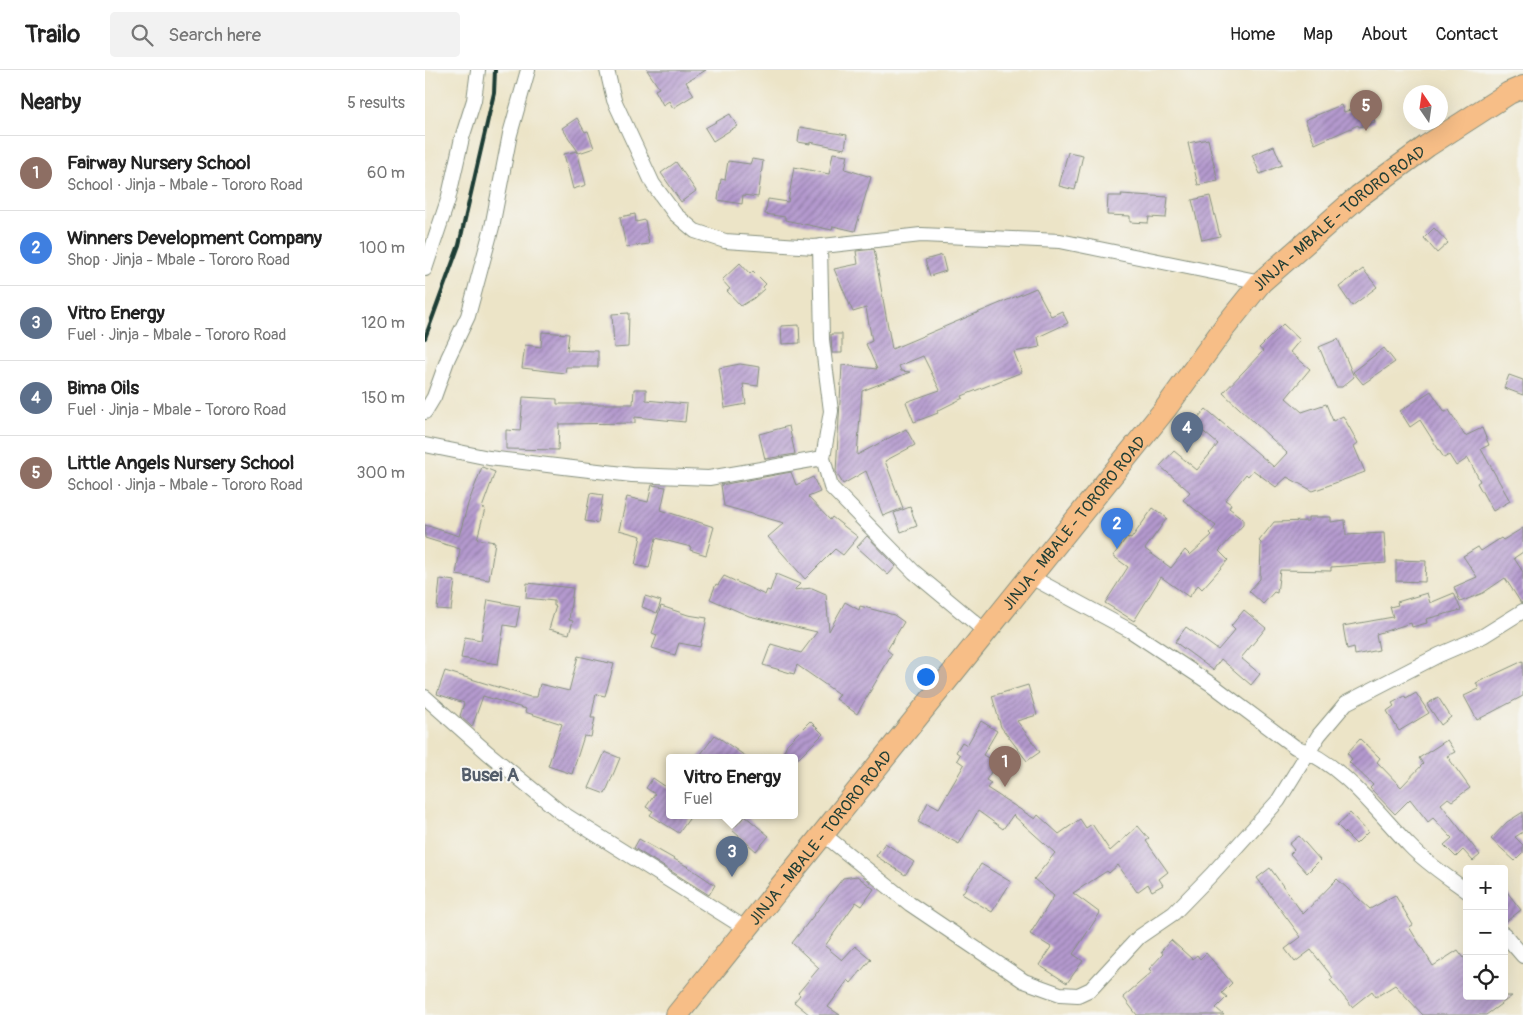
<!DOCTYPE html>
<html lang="en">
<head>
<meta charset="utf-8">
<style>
  :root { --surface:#fff; --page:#f2f2f2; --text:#222; --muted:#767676; --line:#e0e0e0; --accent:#d1495b }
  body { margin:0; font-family:Pangolin,sans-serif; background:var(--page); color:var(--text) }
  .controls { position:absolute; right:15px; bottom:15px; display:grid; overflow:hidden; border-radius:5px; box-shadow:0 5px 20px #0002 }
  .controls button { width:45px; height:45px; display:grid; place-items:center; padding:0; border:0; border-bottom:1px solid var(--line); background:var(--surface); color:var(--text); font:25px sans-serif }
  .compass { position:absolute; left:978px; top:15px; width:45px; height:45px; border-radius:50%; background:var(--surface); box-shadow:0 5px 20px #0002; rotate:347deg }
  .you { position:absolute; left:500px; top:606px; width:18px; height:18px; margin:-12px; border:4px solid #fff; border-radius:50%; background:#1a73e8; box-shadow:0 0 0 8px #1a73e833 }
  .badge { display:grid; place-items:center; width:32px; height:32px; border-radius:50%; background:var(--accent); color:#fff; font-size:16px; font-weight:700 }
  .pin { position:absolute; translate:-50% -41px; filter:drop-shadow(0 1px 2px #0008) }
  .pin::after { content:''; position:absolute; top:26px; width:18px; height:15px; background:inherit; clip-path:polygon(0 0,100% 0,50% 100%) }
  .popup { position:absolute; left:241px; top:684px; width:132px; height:65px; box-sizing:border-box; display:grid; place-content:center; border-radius:5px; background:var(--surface); filter:drop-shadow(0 1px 4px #0005); font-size:16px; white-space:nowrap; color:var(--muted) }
  .popup b { font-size:19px; color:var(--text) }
  .popup::after { content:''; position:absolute; left:50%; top:100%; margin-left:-10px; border:10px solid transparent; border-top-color:var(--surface) }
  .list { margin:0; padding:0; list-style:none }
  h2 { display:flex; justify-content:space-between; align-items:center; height:65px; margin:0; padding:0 20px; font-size:21px }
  h2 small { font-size:16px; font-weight:400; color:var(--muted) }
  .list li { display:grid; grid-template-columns:32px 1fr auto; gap:15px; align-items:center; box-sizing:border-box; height:75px; padding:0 20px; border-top:1px solid var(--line) }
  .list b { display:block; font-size:19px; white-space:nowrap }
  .list p { margin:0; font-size:16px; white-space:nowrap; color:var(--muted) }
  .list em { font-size:16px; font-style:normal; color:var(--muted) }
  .icon { flex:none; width:28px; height:28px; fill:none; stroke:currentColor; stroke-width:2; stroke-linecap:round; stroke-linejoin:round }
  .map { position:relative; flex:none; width:1098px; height:945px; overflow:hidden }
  header { display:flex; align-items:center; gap:30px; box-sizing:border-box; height:70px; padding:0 25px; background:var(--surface); border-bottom:1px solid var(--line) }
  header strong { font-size:24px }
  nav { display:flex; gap:28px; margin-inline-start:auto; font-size:18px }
  .search { width:350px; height:45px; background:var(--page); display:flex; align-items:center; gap:12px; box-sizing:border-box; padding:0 18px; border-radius:5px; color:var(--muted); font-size:19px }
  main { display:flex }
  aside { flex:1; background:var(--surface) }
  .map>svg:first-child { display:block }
  .building { fill:url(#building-hatch) }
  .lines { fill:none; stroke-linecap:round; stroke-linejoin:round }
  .street-casing { stroke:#86907e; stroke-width:16 }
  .primary-casing { stroke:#86907e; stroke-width:24 }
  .street { stroke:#fff; stroke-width:14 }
  .primary { stroke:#f7be87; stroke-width:22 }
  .rail { stroke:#1f3d34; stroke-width:4 }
  .labels { text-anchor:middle; stroke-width:4; stroke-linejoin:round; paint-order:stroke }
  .street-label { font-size:16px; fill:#1f3d34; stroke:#f6f6f2 }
  .quarter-label { font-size:19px; font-weight:bold; fill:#535d6a; stroke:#f6f6f2 }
</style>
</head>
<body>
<header>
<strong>Trailo</strong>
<div class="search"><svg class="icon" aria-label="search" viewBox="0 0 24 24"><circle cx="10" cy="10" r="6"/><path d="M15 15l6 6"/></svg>Search here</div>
<nav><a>Home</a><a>Map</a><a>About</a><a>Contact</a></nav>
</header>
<main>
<aside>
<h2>Nearby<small>5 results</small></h2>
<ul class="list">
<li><span class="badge" style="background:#8d6e63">1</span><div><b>Fairway Nursery School</b><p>School · Jinja - Mbale - Tororo Road</p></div><em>60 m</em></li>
<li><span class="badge" style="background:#3f7fe0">2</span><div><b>Winners Development Company</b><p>Shop · Jinja - Mbale - Tororo Road</p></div><em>100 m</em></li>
<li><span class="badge" style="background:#5c6f8a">3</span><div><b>Vitro Energy</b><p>Fuel · Jinja - Mbale - Tororo Road</p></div><em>120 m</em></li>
<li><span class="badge" style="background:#5c6f8a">4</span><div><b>Bima Oils</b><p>Fuel · Jinja - Mbale - Tororo Road</p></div><em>150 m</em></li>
<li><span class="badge" style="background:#8d6e63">5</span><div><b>Little Angels Nursery School</b><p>School · Jinja - Mbale - Tororo Road</p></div><em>300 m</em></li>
</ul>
</aside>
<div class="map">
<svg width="1098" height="945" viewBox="0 0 1098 945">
  <defs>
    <pattern id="building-hatch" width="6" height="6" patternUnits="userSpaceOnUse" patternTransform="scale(1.25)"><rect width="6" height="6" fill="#b499ce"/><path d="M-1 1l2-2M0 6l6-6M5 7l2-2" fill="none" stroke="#927ea8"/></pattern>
  </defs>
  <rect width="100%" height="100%" fill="#f6f6f2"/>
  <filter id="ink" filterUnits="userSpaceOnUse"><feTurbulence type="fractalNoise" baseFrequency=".02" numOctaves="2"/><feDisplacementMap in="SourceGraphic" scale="10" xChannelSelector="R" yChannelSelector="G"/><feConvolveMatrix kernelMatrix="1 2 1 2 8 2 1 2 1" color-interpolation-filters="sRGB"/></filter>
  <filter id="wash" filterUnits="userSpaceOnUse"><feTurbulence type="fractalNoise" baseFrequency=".0096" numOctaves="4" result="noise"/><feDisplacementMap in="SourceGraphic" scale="20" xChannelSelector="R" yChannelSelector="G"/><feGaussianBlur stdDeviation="1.12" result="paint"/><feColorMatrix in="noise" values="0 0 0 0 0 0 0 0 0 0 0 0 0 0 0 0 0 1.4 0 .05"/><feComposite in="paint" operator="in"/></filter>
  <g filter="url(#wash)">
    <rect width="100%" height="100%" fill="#ece4c7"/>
    <g id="blocks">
      <path class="building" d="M222,0H281L261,12L269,25L248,38L244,31L238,35L230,20L234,18Z
        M943,34L950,52L934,57L933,55L890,74L880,50L916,35L919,42Z
        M305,44L312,56L288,71L280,58Z
        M152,48L160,62L163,61L169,78L154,83L137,58Z
        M375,57L422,65L420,79L385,72V74L373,72Z
        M783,69L793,111L773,115L763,73Z
        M849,76L857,95L835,104L827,85Z
        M152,81L161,115L148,119L139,84Z
        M643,82L658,85L650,120L634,116Z
        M408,83L423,85L420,99L446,107L430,161L408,156L407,160L360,150V147L340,144L343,129L363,132L369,97L404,104Z
        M327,89L338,91L333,127L318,125L317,134L293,130L296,109L300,110L303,91L325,94Z
        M251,92L271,121L256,132L236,103Z
        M696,124L743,127L741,148L724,147L723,153L705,152V146L682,145L683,126H697Z
        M785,126L795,166L777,170L767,130Z
        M210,144L211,152L220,150L224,174L201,177L195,147Z
        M1009,158L1023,173L1012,183L999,168Z
        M449,179L467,279L611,218L626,246L637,241L643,253L613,267L615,277L589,282L597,302L537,326L538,328L512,341L513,343L489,352L481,332L515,320L498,286L474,296L476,301L485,302L437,321L432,385L481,359L490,375L460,391L478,438L458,446L441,401L418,414L411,402L417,295L452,299L441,274L447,271L441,238L428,242L409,199L433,194L431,181Z
        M517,185L521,201L505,206L500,190Z
        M315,193L325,204L328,201L341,214L338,217L339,219L329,228L316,236L302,221L305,219L297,210Z
        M938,199L952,217L927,236L914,217Z
        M204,243L203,277L189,278L187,244Z
        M858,254L875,270L865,282L885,299L861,328L877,342L901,334L908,351L918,346L933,373L929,376L940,402L888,421L862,407L851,417L828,400L823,406L821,404L800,430L806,434L804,438L818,449V455L794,481L803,490L777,519L773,515L764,527L736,507L709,551L680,533L703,497L688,486L702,467L706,469L728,438L742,448L720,479L746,498L760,480L765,485L787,465L785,463L791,456L758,430L765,422L735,396L749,381L772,400L793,374L768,353L781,339L849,397L862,383L798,323L838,281L834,278Z
        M374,255L375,273L357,274L356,256Z
        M117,262L144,264L142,280L173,281V297H141L140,303L97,298L100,275L116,277Z
        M406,264H417V283H407Z
        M913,269L929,307L917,317H911L894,277Z
        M959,278L970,292L938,314L928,302Z
        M315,294L335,297L333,316L318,314L321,334L300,338L294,298Z
        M1084,305L1098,310V325L1079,318Z
        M209,319H221V330L262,334L260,352L210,347V353L134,354L133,380L81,379V360L95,361L98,327L132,329V334H208Z
        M1006,321L1020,342L1024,340L1040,366L1057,358L1064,375L1056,379L1085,431L1068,441L1052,413L1055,411L1043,388L1031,396L1024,385L1019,388L995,350L985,357L975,341Z
        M364,356L370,384L340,389L334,364Z
        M57,397L70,402L57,438L60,439L52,469L70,472L64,510L31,505L35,479L0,468V455L34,466L43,434Z
        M366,402L371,415L388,407L395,422L383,427L405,450L407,447L433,467L418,485L410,479L380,509L343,467L359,453L299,436L296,415Z
        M227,415L241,417L236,440L289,457L281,485L265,480L266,477L231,468L224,498L210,495L216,466L194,460L202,427L223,432Z
        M165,423L178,425L173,453L160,451Z
        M485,437L492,456L476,462L469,443Z
        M883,447H906V452L920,450L921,465L959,463L961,493L906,497V501L855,500L852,523L849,522L838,534L824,521L835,509L836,473L834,471L849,452L883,451Z
        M1098,458V482L1089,488L1098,502V532L1096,533L1080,508L1058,523L1035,532L1029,517L1052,507L1038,486L1053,477L1056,481L1076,468L1078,470Z
        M442,466L471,496L463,505L432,477Z
        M971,490L1001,491L1000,512L971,511Z
        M351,504L375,514L369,520L387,518L401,524L404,561L420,532L434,540L435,536L469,545L479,552L462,580L467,584L432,644L411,629L415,625L372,595L369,604L338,595L346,574L376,583L392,562L324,546L285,529L291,514L293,515L299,506L340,525L342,520L345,521Z
        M15,509L30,511L26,540L12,539Z
        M102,513L148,518L144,550L148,551L144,564L124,559L131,536H129V531L101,528Z
        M1002,523L1005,533L1029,523L1036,540L1001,549L1002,553L987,557L986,553L951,564L954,580L930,585L929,577L922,579L918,556L968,547L965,537L973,535L972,532Z
        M220,526L236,531L232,543L217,537Z
        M63,530L95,536L91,557L79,555L73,594L36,588L40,567L56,570Z
        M236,536L263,545L282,548L275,577L254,573L250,585L227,578L232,565L227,563Z
        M819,540L841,558L816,588L835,604L826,615L796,589L788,600L750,572L761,557L793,580L810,560L806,556Z
        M153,586L189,594L180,626L171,624L166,648H170L166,667L159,666L147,704L123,696L137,654L100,642L101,639L58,626L47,657L35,646L39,633L12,624L20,601L105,627H112L115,614L144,621Z
        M1098,591V626L1052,650L1039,626L1054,619L1051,613Z
        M603,615L612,645L592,651L615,682L602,691L576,657L567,626Z
        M991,623L1004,643L974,661L962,641L969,636L967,633L980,626L981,629Z
        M1013,627L1026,647L1016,655L1002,634Z
        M385,651L398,664L374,688H356L362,674Z
        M556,651L572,661L558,685L572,693L561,710L566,713L562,718L610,749L613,745L634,764L655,749L661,758L667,754L685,781L713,756L724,769L721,771L743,802L734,809L738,815L727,821L723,814L712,822L693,795L684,803L682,801L648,823L675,843L648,884L658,891L642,913L614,895L626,877L605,864L629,826L609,809L630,783L588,745L578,759L553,741L534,774L493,752L503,732L514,738L539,695L532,690L535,685L531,682L537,672L542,675Z
        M290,665L323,688H273Z
        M935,669L955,688L952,692L976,717L998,694L994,688L1022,670L1030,682L1022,686L1045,718L1027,731L1023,728L1016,734L1055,785L1048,791L1038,780L1031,787L1019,775L1027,768L1008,748L1003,752L985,729L970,744L945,718L948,715L924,692L927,689L922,683Z
        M180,682L195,688L180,724L164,718Z
        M228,708L244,719V746H266L254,763L225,745L228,741L221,737L230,724L221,718Z
        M1098,742V762L1090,767L1098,775V783L1090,791L1066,769L1082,752Z
        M925,743L943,762L931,774L912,755Z
        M320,746L344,766L331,781L307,760Z
        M874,766L895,790L882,803L865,784L869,780L864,774Z
        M214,769L265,798L290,815L284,825L209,778Z
        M460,773L489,792L480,805L451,786Z
        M556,794L586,812L567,842L537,824Z
        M845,798L878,844L912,809L945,839L970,825L988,855L984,857L1008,896L1033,880L1042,892V926H1087L1061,945H998L970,915L951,927L947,921L927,937L905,910L908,908L886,880L870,892L860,879L876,867L832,808Z
        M432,806L449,819L437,836L431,832L400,876L417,890L430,876L446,889L426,913L423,910L403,937L415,945H385L369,932L375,925L373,923L394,898L367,873L418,808Z
        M1079,818L1096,840L1079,853Z
        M746,870L767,889L772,885L775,889L781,883L807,913L797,923L802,927L791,938L799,945H712L698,927L727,902L724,899L738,884L736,881Z"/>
    </g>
  </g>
  <g filter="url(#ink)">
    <use href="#blocks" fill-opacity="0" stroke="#86907e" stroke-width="1"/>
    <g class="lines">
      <defs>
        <path id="street" d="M182,0L189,30L228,114L250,144L270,161L300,171L389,177L496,165L635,171L836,212
          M395,176L397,270L406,341L398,388L406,417L489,502L560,561
          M0,199L23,130L37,68L49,30L53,0
          M0,342L9,327L23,288L43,246L67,157L85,64L103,0
          M0,375L64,388L139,397L207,405L284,408L398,388
          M604,506L706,561L786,614L870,677C916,692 952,742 985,776C1001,793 1023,807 1042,821
          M0,627L63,683L134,741L320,858
          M398,764L485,834L599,911L635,924L653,925L666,919L714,867L749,843L787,804L853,731L894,665L921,633L1014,585L1058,566L1098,541
          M1079,864L1098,886"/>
        <g id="primary">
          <path id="s1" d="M252,945L741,338L799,258L836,212L934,126L1002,76L1084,23L1098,17"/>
        </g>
      </defs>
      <use href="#street" class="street-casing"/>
      <use href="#primary" class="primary-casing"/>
      <use href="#street" class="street"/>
      <use href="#primary" class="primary"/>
      <path class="rail" d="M0,268L34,175L69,23L70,0"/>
    </g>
  </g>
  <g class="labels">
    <g class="street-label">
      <text dy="6" stroke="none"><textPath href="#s1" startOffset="1038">JINJA - MBALE - TORORO ROAD</textPath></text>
      <text dy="6" stroke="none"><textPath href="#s1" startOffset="632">JINJA - MBALE - TORORO ROAD</textPath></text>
      <text dy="6" stroke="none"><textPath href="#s1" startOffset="228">JINJA - MBALE - TORORO ROAD</textPath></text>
    </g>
    <g class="quarter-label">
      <text x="65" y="711">Busei A</text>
    </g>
  </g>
</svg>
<div class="controls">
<button>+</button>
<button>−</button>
<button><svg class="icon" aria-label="locate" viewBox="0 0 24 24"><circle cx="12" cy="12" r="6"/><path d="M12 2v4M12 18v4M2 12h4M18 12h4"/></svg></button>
</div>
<svg class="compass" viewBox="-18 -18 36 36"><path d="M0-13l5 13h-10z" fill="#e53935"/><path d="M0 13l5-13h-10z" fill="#767676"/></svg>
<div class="you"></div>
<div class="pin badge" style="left:580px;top:717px;background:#8d6e63">1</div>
<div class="pin badge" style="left:692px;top:479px;background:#3f7fe0">2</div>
<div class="pin badge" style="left:307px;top:807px;background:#5c6f8a">3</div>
<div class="popup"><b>Vitro Energy</b>Fuel</div>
<div class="pin badge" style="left:762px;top:383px;background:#5c6f8a">4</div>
<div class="pin badge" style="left:941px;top:61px;background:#8d6e63">5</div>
</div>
</main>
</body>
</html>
